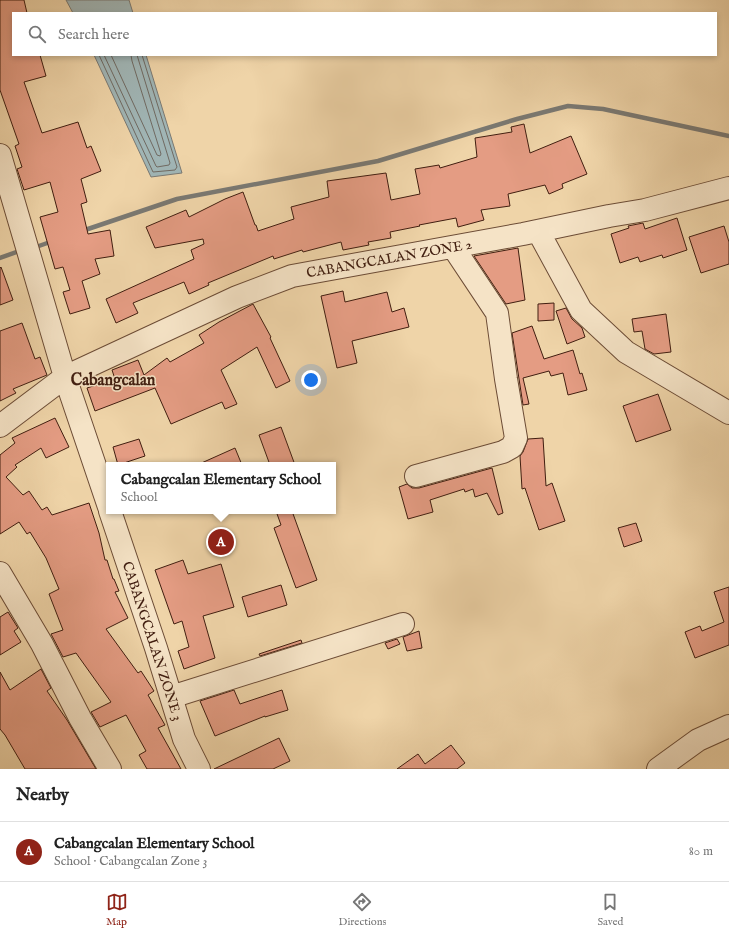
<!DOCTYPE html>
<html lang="en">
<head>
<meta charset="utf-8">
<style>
  :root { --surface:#fff; --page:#f2f2f2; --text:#222; --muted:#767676; --line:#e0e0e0; --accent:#8f2418 }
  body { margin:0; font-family:"IM FELL English",serif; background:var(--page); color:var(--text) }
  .you { position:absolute; left:311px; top:380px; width:14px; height:14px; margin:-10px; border:3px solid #fff; border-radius:50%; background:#1a73e8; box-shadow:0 0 0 6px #1a73e833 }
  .badge { display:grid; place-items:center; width:26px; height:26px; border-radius:50%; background:var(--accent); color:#fff; font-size:13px; font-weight:700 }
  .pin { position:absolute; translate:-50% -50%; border:2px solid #fff; box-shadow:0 1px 4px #0006 }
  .popup { position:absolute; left:106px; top:462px; width:230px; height:52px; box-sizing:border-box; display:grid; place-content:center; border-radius:0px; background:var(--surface); filter:drop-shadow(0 1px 3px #0005); font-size:13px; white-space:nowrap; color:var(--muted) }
  .popup b { font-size:15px; color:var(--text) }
  .popup::after { content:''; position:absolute; left:50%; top:100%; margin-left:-8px; border:8px solid transparent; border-top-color:var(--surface) }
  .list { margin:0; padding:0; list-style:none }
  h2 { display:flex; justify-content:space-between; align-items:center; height:52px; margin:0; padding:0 16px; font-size:17px }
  h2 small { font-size:13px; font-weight:400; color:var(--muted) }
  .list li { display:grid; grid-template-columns:26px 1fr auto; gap:12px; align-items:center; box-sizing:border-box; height:60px; padding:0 16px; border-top:1px solid var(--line) }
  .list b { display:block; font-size:15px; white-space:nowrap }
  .list p { margin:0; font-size:13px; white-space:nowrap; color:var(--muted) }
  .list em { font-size:13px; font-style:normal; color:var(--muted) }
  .icon { flex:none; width:22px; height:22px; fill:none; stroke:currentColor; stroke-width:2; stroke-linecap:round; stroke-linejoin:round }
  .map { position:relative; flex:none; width:729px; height:769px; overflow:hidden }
  .search { position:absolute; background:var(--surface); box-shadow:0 2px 6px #0003; left:12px; right:12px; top:12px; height:44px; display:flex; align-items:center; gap:10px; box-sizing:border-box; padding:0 14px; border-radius:0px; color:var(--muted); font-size:15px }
  .sheet { height:112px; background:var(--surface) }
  nav { display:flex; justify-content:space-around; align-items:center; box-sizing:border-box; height:56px; border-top:1px solid var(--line); background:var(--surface); font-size:11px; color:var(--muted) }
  nav a { display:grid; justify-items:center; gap:2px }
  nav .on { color:var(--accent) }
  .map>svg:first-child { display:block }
  .water { fill:#a0b5b5; stroke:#7a7973 }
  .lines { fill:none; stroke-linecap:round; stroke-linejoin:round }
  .shore { stroke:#706a62; stroke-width:1 }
  .stream { stroke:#7a7973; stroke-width:4.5 }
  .building { fill:#e49c83; stroke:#411e10 }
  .minor-casing { stroke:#6c4c36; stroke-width:24 }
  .minor { stroke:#f5e3c6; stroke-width:22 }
  .labels { text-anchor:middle; stroke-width:3; stroke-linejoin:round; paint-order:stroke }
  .street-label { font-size:14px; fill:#411e10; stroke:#f5e3c6 }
  .quarter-label { font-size:16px; font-weight:bold; fill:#411e10; stroke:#f5e3c6 }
</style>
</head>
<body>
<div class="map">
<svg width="729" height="769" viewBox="0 0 729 769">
  <rect width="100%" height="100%" fill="#efd4a8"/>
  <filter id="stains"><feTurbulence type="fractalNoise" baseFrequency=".005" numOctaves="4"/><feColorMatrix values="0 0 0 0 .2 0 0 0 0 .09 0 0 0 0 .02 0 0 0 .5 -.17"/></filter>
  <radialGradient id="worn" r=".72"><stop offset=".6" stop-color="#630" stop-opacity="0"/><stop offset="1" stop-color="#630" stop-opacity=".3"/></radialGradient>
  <path class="water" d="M66,0H129L133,13H73Z
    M94,55H146L182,173L151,177Z"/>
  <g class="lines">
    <path class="shore" d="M99,55L153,172L175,170L177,167L142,55
      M104,55L156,166L157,167L169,165L170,163L137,55
      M111,55L157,155L160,156L161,154L132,61L131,55"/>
    <path class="stream" d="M82,231L177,199L378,161L517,119L568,106L603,109L729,136
      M36,247L53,241
      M0,258L22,250"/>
  </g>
  <path class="building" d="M0,0H24L27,13H13V55H40L46,76L24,82L42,133L78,122L87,148L91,146L101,171L81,179L87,202L81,204L88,234L110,230L114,256L95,259L100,274L82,281L90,308L70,314L63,292L70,290L63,267L55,269L40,217L58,212L50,182L24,190L17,169L22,167L15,146L19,144L0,90Z
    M524,124L530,153L571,136L587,174L562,184L563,188L549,194L545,185L508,194L510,206L481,210L484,220L458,227L456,218L419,225L420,226L390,232L391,238L368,242L369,245L343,250L341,242L303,252L302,250L274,259L273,256L208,283L209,285L189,294L184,282L133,303L138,313L116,323L106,299L194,259L191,250L204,244L203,239L155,248L146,227L186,210L189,217L225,199L243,192L255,225H256L258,231L294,219L291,207L329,197L327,181L386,173L391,200L420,194L415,169L439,165L440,168L477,157L475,138L512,132L511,127Z
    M677,218L687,250L663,258L662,255L640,262L638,257L620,263L611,234L629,228L628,226L643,223L645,229Z
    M724,226L729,242V264L701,273L689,237Z
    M518,248L525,300L506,304L474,256Z
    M1,267L13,300L0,305V268Z
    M343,291L345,302L387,292L392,312L404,308L409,327L352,341L357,363L337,368L321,296Z
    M554,303V320L538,321V304Z
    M253,304L271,337L270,338L290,381L276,388L257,347L221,370L237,404L225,409L222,402L171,424L155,388L95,411L87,388L115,379L112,370L138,360L144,375L167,358L170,362L204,343L199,335L219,322Z
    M566,308L572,319L582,328L585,337L567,344L556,311Z
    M666,314L671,352L654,354L645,349L642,331L634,332L632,319Z
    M22,323L35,359L40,357L47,375L13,389L16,393L0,401V331Z
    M532,326L544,359L573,350L580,374L582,373L587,390L568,395L563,373L551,376L549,371L523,378L529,404L523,405L512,333Z
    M658,394L671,430L636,442L623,406Z
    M55,418L69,447L46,458L41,448L15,465L17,467L6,477L23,495L29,491L42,510L47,507L52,515L89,503L99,533L105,560H107L113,579H114L119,591L115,592L128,618L106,629L138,673L141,671L154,691L148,695L165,725L158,728L181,769H147L139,755L146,751L126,715L100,727L91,712L111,702L76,653L63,657L51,634L63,630L49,594L59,589L46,558L30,532L27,534L19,522L0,534V455L15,443L12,438Z
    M281,427L295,465H270L259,435Z
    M543,438L546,486L552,483L565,521L539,530L525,488L522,489L520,456L523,452L528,439Z
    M139,439L145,456L118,465L113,447Z
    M235,448L242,465H197Z
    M492,468L503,513L498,515L487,493L475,497L473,489L465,492L464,489L430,500L433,512L408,519L399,487L407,484L412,488H419Z
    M276,511H292L317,580L296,588L274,528L281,525Z
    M636,523L642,541L624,547L618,528Z
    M183,560L188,574L221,564L234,607L203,616L215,658L184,669L178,651L189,647L182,621L174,624L155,570Z
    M281,585L287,605L248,617L242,597Z
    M729,587V645L695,658L685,632L700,626L702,631L724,622L714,592Z
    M8,612L18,628L14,631L21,642L0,655V617Z
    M419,631L422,648L407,651L403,637Z
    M397,639L400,644L388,649L385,643Z
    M301,640L302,643L260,656L259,654Z
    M41,669L51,688L47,691L67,720L96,769H25L5,735L0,729V672L10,690Z
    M234,690L240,704L282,690L288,710L265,717V716L215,736L200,701Z
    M279,738L290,761L273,769H214Z
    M451,745L465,763L457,769H397L418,754L425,764Z"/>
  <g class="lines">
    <defs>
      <path id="minor" d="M0,155L65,377L109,507
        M538,231L581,310L626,352L729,413
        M0,426L65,377L237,297L292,276L523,234L609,216L645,210L729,188
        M416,476L503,452L512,447L516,438L506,379L497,313L453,247
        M110,511L156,648L184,739L199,769
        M0,573L42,644L80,718L110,769
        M171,697L403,624
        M658,769L698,740L729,726"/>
    </defs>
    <use href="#minor" class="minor-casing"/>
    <use href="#minor" class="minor"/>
  </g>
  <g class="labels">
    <g class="street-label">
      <text transform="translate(389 258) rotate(-10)" y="5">CABANGCALAN ZONE 2</text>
      <text transform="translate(153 641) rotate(72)" y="5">CABANGCALAN ZONE 3</text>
    </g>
    <g class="quarter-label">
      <text x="113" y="385">Cabangcalan</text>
    </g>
  </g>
  <rect width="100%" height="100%" filter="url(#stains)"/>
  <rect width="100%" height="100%" fill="url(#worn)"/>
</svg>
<div class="you"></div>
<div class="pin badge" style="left:221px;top:542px">A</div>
<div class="popup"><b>Cabangcalan Elementary School</b>School</div>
<div class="search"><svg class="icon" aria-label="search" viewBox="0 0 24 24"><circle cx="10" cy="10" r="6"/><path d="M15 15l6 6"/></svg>Search here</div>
</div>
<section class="sheet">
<h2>Nearby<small></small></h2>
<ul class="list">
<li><span class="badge">A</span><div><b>Cabangcalan Elementary School</b><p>School · Cabangcalan Zone 3</p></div><em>80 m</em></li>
</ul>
</section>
<nav>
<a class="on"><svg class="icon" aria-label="map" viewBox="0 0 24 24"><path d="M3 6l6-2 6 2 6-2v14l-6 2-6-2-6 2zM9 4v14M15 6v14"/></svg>Map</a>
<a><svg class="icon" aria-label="directions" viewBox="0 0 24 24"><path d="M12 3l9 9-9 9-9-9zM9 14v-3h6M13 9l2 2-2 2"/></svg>Directions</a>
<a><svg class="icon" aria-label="saved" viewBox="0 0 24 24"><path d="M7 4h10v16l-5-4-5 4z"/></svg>Saved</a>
</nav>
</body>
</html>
